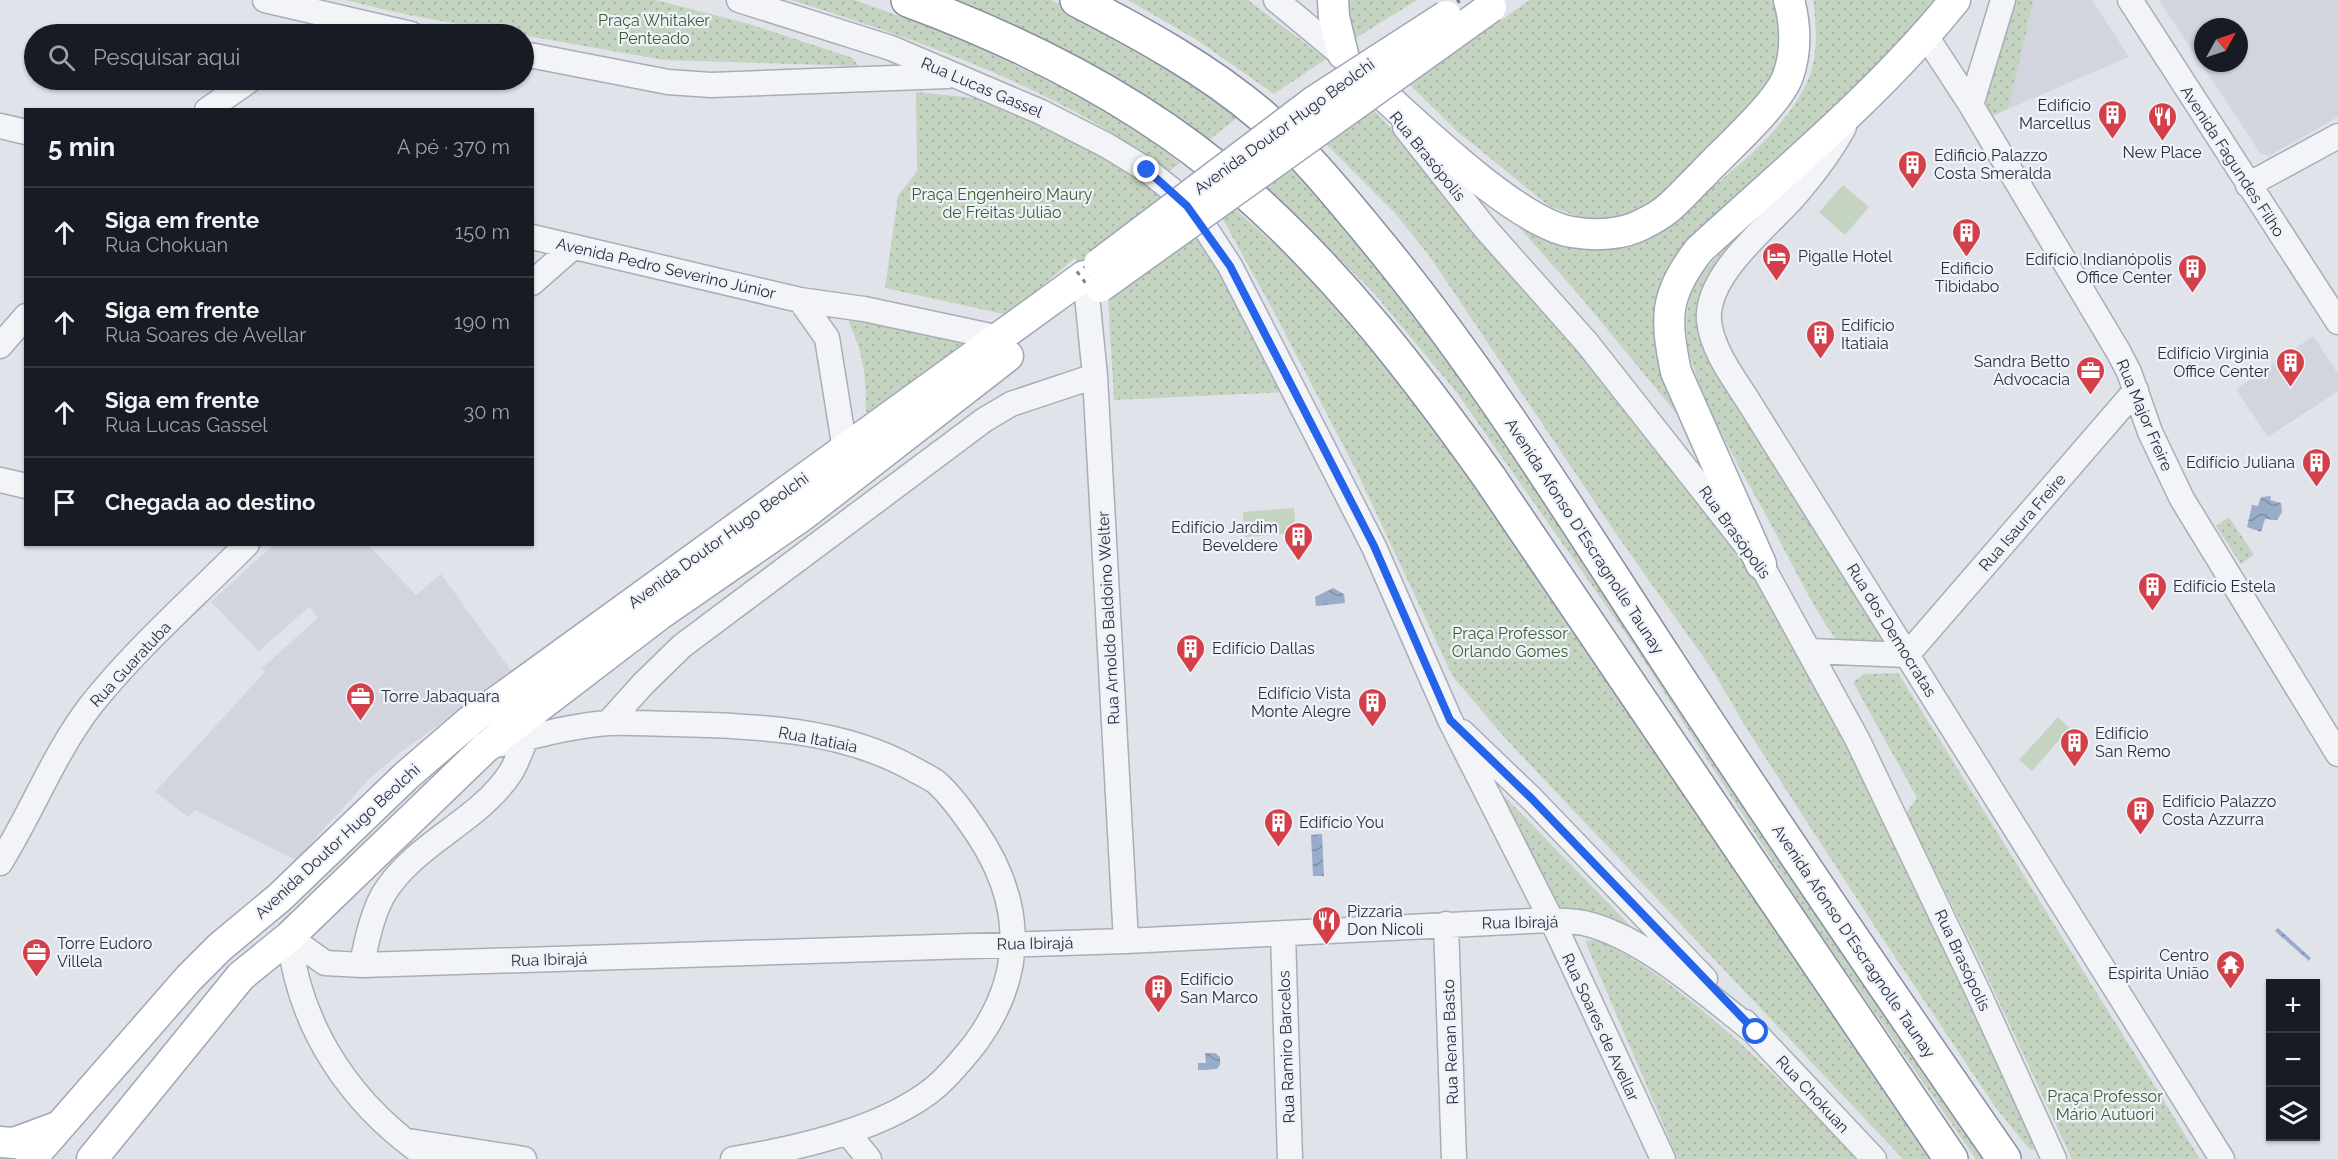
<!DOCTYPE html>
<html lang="pt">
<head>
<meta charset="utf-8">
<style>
  :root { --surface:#171b24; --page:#242831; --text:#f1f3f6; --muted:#9ea1a6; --line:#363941 }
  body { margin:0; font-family:Raleway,sans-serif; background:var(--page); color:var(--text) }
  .controls { position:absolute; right:18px; bottom:18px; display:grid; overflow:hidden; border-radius:0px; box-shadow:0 2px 4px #0004 }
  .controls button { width:54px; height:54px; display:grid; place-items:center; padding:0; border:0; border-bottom:2px solid var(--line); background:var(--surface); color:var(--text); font:30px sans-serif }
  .compass { position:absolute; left:2194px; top:18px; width:54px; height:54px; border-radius:50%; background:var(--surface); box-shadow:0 2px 4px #0004; rotate:50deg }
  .stop { position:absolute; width:18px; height:18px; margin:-14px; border:4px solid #2563eb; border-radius:50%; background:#fff }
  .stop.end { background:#2563eb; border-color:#fff; box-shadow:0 2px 6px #0008 }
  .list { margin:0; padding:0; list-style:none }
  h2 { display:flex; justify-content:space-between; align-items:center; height:78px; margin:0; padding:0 24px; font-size:26px }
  h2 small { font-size:20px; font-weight:400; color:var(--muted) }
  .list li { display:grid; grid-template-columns:39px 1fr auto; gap:18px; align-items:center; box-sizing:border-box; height:90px; padding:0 24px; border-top:2px solid var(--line) }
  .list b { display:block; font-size:22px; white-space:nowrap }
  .list p { margin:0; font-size:20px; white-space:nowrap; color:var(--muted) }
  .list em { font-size:20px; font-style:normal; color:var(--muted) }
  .icon { flex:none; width:33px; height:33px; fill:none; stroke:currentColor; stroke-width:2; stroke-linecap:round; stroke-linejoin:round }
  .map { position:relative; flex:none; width:2338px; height:1159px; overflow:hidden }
  .search { position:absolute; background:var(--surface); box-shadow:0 2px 4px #0004; left:24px; top:24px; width:510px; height:66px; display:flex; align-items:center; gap:15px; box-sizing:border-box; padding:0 21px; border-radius:33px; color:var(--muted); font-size:22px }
  .panel { position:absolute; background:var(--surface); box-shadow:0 2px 4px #0004; left:24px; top:108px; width:510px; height:438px; border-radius:0px }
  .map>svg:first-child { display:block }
  .built { fill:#d2d5de; fill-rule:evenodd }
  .grass { fill:#c4d4c1 }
  .park { fill:url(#park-dots) }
  .water { fill:url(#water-waves) }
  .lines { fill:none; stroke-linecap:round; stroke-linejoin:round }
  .minor-casing { stroke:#a9adb7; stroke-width:27 }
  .major-casing { stroke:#9fa6b6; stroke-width:33 }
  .highway-casing { stroke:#878ea1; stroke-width:36 }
  .minor { stroke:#f3f4f7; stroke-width:24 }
  .major { stroke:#fff; stroke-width:30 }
  .highway { stroke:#fff; stroke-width:33 }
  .rail { stroke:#798094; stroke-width:4.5; stroke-dasharray:3 6; stroke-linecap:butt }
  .major-bridge-casing { stroke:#9fa6b6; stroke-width:33; stroke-linecap:butt }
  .major-bridge { stroke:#fff; stroke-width:30 }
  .route { stroke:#2563eb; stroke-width:8 }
  .labels { text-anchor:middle; stroke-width:4.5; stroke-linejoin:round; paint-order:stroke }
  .park-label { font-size:16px; fill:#395e35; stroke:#eff2f7 }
  .street-label { font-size:16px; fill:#282f41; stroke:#eff2f7 }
  .poi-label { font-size:16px; fill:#282f41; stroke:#eff2f7; text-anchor:start }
</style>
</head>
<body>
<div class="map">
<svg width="2338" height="1159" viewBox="0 0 2338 1159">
  <defs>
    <pattern id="park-dots" width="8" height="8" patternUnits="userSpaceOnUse" patternTransform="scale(1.5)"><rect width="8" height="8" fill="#c4d4c1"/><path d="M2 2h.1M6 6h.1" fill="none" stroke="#a8b6a7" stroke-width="1.8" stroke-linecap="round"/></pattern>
    <pattern id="water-waves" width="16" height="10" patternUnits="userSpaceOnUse" patternTransform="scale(1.5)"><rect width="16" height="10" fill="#99adcb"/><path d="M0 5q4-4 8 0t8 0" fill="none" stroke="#7d8da6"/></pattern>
  </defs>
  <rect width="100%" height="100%" fill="#e0e3e9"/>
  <path class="built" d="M2016,0H2092L2129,57L1992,116L1984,99Z
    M2159,0H2338V117L2269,156L2260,153ZM2203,27H2239V63H2203Z
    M2313,336L2338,374V391L2268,437L2236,389Z
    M273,545H368L416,595L441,574L512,672L398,754L369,779L296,860L195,810L188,817L155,792L265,672L261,669L318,618L309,607L259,651L211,602Z"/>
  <path class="grass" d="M1843,185L1869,207L1845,235L1819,212Z
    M1294,508L1296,533L1245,537L1243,512Z
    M2058,717L2070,728L2032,771L2019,760Z"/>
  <path class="park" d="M345,0H656L749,24L853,58L858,66L664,60L408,15Z
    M791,0H855L954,36L1074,93L1141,133L1180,163L1168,172C1065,90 915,39 791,0Z
    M956,0H1051L1069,8L1242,114L1209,140C1128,80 1048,41 956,0Z
    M1128,0H1248L1326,59L1274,94L1197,40Z
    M1348,0H1417L1351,41L1346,15Z
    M1530,0H1786L1780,76L1669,191L1643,209L1613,220L1579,217L1549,206L1458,132L1409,84Z
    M1813,0H1942L1670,272L1681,419L1580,296L1511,218L1530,222H1670C1717,182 1794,130 1812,68C1818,46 1816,23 1813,0Z
    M2016,0H2033L2032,7L2008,109L1992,116L1984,99Z
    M916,92L994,100L1151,182L1192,222L1287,392L1114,400L1108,297L1075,258L1008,315L885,288L898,196L917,171Z
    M1369,105L1449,191L1734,544L1825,691L2040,1149L2030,1150L2022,1140L1996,1108L1883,939L1750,734L1711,668L1619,538L1428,254L1394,212L1320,138Z
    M1295,154L1354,218L1994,1159H1976L1806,913L1635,647L1457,393L1374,293L1260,182Z
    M1231,205L1297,265L1328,299L1466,465L1935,1159H1903L1505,738L1453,677L1357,472L1274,312L1220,214Z
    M1769,209L1705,304L1894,643L1844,645L1834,637C1808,599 1789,557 1767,517C1739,466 1706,412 1690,356C1685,338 1685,315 1690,297C1699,266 1746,231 1769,209Z
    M852,313L968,340L967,347L872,418L866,411C866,376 864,355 849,323Z
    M2229,517L2254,555L2241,564L2216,526Z
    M1898,673L2200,1159H2072L1980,961L1906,813L1917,798L1853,682L1865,674Z
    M1501,795L1506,798L1647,943L1576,910L1555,906Z
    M1596,940C1626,952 1652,971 1678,991C1744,1041 1799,1100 1858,1159H1678L1585,941Z"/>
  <path class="water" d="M2271,496L2270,500L2281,503L2282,512L2277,520L2265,519L2261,532L2247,527L2252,505L2258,506L2261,497Z
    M1333,588L1344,594L1345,603L1316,606L1315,597Z
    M1322,834L1324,876H1313L1311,835Z
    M2278,928L2311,958L2309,961L2275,931Z
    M1205,1053H1215L1220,1057V1065L1217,1069L1198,1070V1063H1206Z"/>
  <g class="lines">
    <defs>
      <path id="minor" d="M265,0L411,34
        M739,0L891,48L1041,112L1106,145L1147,170L1172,190L1200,220L1230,266L1374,547L1450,720L1558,933L1663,1159
        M1276,0L1347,59
        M2130,0L2338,322
        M1926,36L1971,105L2118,351L2129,372L2150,432L2182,499L2338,754
        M524,54L668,82L711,85L947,76
        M1971,105L2003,0
        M207,110L250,80
        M0,126L26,132
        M1405,127L1485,228L1587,343L1761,564L1857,739L1978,992L2054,1159
        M1844,127C1830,153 1812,176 1793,198C1765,229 1705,276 1709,321C1712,349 1732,376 1747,399L2222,1159
        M2248,185L2338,136
        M532,237L800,300L864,309L1000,338
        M532,283L573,247
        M1087,296L1095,376L1126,941
        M800,300L827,338L845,450
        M0,346L26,316
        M0,480L26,486
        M1810,651L1907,655L2136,390
        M608,723L643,684L682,646L984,420L1011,404L1095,376
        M1462,732L1532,799L1705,979
        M488,747C525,739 572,725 609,723C630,722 651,724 672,724C753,726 840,728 913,769C920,773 929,777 936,782C951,795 964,814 975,830C1023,900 1027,971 977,1041C963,1059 946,1080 928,1093C876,1131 795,1149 733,1159
        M0,863C32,812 54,753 91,705C137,647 195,597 247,544
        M1446,924L1454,1159
        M1283,934L1290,1159
        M289,937L325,963L362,965L1126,941L1551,920C1562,921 1573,921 1584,923C1644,937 1707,995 1756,1033
        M289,937C300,1031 353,1107 430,1159
        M362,965C366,942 372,915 383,895C414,843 479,822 511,772C517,762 521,750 526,739
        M1745,1022L1874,1159
        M847,1132L869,1159
        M408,1141L524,1159"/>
      <path id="major" d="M1333,0L1334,17L1343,54
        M1369,82C1414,122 1516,223 1572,232C1594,236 1623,235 1643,224C1651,220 1660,215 1666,210C1679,200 1690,186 1702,175C1724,151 1778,104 1788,76C1797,50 1796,26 1789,0
        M1761,564L1676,372C1665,318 1664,295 1699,250C1786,170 1880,93 1955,0
        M0,1142L14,1143L57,1127
        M31,1159L189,978L220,947L279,898L406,776L470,721L1084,276
        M92,1159L241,976L289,937L485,748L659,615L802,516L1008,356"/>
      <path id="highway" d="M908,0C1027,44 1146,104 1242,189C1338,273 1415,373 1489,477L1951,1159
        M1077,0C1141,33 1207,69 1262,116C1302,150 1336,192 1369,232C1480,365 1571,514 1666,659C1776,827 1889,993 2004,1159"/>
    </defs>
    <use href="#minor" class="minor-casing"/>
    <use href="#major" class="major-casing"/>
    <use href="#highway" class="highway-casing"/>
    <use href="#minor" class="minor"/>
    <use href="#major" class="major"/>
    <use href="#highway" class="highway"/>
    <path class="rail" d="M1077,274L1328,82L1460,0
      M1083,282L1334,91L1479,0"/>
    <defs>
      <path id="major-bridge" d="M1099,264L1316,100L1446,16
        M1100,287L1491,7"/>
    </defs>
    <use href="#major-bridge" class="major-bridge-casing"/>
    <use href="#major-bridge" class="major-bridge"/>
  </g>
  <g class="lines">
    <path class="route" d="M1147,170L1187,206L1230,266L1374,546L1450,720L1532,799L1756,1032"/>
  </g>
  <defs>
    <symbol id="building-pin" viewBox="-11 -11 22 30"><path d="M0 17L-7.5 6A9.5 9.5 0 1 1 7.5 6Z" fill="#d34049" stroke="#eff2f7"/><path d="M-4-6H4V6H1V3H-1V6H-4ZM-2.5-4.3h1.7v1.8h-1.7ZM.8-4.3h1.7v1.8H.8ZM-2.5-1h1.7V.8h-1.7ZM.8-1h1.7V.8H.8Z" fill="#fff"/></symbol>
    <symbol id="restaurant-pin" viewBox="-11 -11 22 30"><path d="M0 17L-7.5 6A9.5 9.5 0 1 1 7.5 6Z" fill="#d34049" stroke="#eff2f7"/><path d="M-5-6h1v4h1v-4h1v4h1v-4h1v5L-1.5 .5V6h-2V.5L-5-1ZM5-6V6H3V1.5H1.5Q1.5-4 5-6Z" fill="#fff"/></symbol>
    <symbol id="hotel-pin" viewBox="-11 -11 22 30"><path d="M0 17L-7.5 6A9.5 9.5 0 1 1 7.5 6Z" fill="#d34049" stroke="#eff2f7"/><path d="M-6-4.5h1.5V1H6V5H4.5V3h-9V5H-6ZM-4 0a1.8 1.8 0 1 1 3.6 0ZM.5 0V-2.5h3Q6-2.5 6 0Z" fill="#fff"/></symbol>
    <symbol id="office-pin" viewBox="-11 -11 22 30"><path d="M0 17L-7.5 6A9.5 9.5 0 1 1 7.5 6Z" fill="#d34049" stroke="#eff2f7"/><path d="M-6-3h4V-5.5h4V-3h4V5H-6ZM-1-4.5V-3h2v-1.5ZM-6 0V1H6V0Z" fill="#fff"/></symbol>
    <symbol id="temple-pin" viewBox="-11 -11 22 30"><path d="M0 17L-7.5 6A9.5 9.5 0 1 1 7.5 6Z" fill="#d34049" stroke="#eff2f7"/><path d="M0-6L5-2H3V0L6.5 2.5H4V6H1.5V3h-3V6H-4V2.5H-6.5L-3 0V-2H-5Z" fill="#fff"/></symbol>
  </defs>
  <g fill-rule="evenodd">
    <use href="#building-pin" x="2096" y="98" width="33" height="45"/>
    <use href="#restaurant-pin" x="2146" y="100" width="33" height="45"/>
    <use href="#building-pin" x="1896" y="148" width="33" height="45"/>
    <use href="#building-pin" x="1950" y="216" width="33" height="45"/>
    <use href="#hotel-pin" x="1760" y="240" width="33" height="45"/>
    <use href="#building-pin" x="2176" y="252" width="33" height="45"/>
    <use href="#building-pin" x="1804" y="318" width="33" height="45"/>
    <use href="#building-pin" x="2274" y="346" width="33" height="45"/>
    <use href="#office-pin" x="2074" y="354" width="33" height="45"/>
    <use href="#building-pin" x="2300" y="446" width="33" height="45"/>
    <use href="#building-pin" x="1282" y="520" width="33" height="45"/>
    <use href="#building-pin" x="2136" y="570" width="33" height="45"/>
    <use href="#building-pin" x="1174" y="632" width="33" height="45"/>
    <use href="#office-pin" x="344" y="680" width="33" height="45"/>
    <use href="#building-pin" x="1356" y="686" width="33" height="45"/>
    <use href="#building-pin" x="2058" y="726" width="33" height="45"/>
    <use href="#building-pin" x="2124" y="794" width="33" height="45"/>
    <use href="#building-pin" x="1262" y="806" width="33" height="45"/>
    <use href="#restaurant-pin" x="1310" y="904" width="33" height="45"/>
    <use href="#office-pin" x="20" y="936" width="33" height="45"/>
    <use href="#temple-pin" x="2214" y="948" width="33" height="45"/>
    <use href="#building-pin" x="1142" y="972" width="33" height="45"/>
  </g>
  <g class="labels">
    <g class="park-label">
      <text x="654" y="26">Praça Whitaker<tspan x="654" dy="18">Penteado</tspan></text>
      <text x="1002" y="200">Praça Engenheiro Maury<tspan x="1002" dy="18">de Freitas Julião</tspan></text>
      <text x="1510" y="639">Praça Professor<tspan x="1510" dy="18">Orlando Gomes</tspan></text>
      <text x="2105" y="1102">Praça Professor<tspan x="2105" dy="18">Mário Autuori</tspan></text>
    </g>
    <g class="street-label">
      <text transform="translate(982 87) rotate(23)" y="6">Rua Lucas Gassel</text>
      <text transform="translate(1284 126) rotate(-36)" y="6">Avenida Doutor Hugo Beolchi</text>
      <text transform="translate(1428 156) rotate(51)" y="6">Rua Brasópolis</text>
      <text transform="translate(2233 161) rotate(57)" y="6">Avenida Fagundes Filho</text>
      <text transform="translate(666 268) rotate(13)" y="6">Avenida Pedro Severino Júnior</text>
      <text transform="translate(2145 415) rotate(67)" y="6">Rua Major Freire</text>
      <text transform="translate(2022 522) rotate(-49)" y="6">Rua Isaura Freire</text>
      <text transform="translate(1735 532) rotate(54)" y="6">Rua Brasópolis</text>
      <text transform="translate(1585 536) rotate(57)" y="6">Avenida Afonso D'Escragnolle Taunay</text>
      <text transform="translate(718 540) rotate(-36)" y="6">Avenida Doutor Hugo Beolchi</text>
      <text transform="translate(1108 618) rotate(-93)" y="6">Rua Arnoldo Baldoino Welter</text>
      <text transform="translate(1892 630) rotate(58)" y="6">Rua dos Democratas</text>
      <text transform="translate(130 664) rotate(-47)" y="6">Rua Guaratuba</text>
      <text transform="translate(818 739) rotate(11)" y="6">Rua Itatiaia</text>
      <text transform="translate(337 841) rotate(-43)" y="6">Avenida Doutor Hugo Beolchi</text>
      <text transform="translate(1520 922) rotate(-1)" y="6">Rua Ibirajá</text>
      <text transform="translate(1854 941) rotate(56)" y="6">Avenida Afonso D'Escragnolle Taunay</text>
      <text transform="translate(1035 943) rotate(-1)" y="6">Rua Ibirajá</text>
      <text transform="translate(549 959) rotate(-2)" y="6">Rua Ibirajá</text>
      <text transform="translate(1963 960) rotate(65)" y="6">Rua Brasópolis</text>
      <text transform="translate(1601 1027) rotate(65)" y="6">Rua Soares de Avellar</text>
      <text transform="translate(1450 1042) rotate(-92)" y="6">Rua Renan Basto</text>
      <text transform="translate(1286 1047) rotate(-92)" y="6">Rua Ramiro Barcelos</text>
      <text transform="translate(1813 1094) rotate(47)" y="6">Rua Chokuan</text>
    </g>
    <g class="poi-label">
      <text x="2091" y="111" text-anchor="end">Edifício<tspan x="2091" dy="18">Marcellus</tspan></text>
      <text x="2162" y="158" text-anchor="middle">New Place</text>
      <text x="1934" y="161">Edificio Palazzo<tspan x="1934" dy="18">Costa Smeralda</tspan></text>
      <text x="1798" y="262">Pigalle Hotel</text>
      <text x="2172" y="265" text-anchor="end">Edifício Indianópolis<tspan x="2172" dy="18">Office Center</tspan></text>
      <text x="1967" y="274" text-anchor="middle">Edificio<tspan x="1967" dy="18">Tibidabo</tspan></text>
      <text x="1841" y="331">Edifício<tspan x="1841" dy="18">Itatiaia</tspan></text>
      <text x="2269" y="359" text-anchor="end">Edifício Virginia<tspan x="2269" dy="18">Office Center</tspan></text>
      <text x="2070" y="367" text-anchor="end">Sandra Betto<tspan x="2070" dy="18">Advocacia</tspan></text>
      <text x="2295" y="468" text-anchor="end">Edifício Juliana</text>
      <text x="1278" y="533" text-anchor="end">Edifício Jardim<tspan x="1278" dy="18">Beveldere</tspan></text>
      <text x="2173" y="592">Edifício Estela</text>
      <text x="1212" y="654">Edifício Dallas</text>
      <text x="1351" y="699" text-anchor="end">Edifício Vista<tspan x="1351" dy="18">Monte Alegre</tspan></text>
      <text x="381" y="702">Torre Jabaquara</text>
      <text x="2095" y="739">Edifício<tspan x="2095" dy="18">San Remo</tspan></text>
      <text x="2162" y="807">Edifício Palazzo<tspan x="2162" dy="18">Costa Azzurra</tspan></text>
      <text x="1299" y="828">Edifício You</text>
      <text x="1347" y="917">Pizzaria<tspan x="1347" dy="18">Don Nicoli</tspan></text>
      <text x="57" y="949">Torre Eudoro<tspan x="57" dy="18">Villela</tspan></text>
      <text x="2209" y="961" text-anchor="end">Centro<tspan x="2209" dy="18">Espirita União</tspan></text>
      <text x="1180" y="985">Edifício<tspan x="1180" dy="18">San Marco</tspan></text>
    </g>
  </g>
</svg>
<div class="controls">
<button>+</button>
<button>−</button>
<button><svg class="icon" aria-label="layers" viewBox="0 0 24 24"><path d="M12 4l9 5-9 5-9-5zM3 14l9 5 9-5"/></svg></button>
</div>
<svg class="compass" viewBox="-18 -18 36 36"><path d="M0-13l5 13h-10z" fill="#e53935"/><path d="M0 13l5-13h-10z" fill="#9ea1a6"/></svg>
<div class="stop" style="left:1756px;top:1032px"></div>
<div class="stop end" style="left:1147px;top:170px"></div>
<div class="search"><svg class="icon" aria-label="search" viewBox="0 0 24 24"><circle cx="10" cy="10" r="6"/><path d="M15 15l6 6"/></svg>Pesquisar aqui</div>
<section class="panel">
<h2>5 min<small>A pé · 370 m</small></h2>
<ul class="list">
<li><svg class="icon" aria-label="ahead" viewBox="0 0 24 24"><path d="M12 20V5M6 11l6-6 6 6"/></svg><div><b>Siga em frente</b><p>Rua Chokuan</p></div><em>150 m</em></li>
<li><svg class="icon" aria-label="ahead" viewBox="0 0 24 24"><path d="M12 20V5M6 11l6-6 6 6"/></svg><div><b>Siga em frente</b><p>Rua Soares de Avellar</p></div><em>190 m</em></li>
<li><svg class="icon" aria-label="ahead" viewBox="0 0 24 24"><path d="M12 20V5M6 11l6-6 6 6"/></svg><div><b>Siga em frente</b><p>Rua Lucas Gassel</p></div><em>30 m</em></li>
<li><svg class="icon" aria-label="arrive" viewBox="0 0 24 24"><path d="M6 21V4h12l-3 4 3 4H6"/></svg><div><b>Chegada ao destino</b></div></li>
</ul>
</section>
</div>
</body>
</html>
